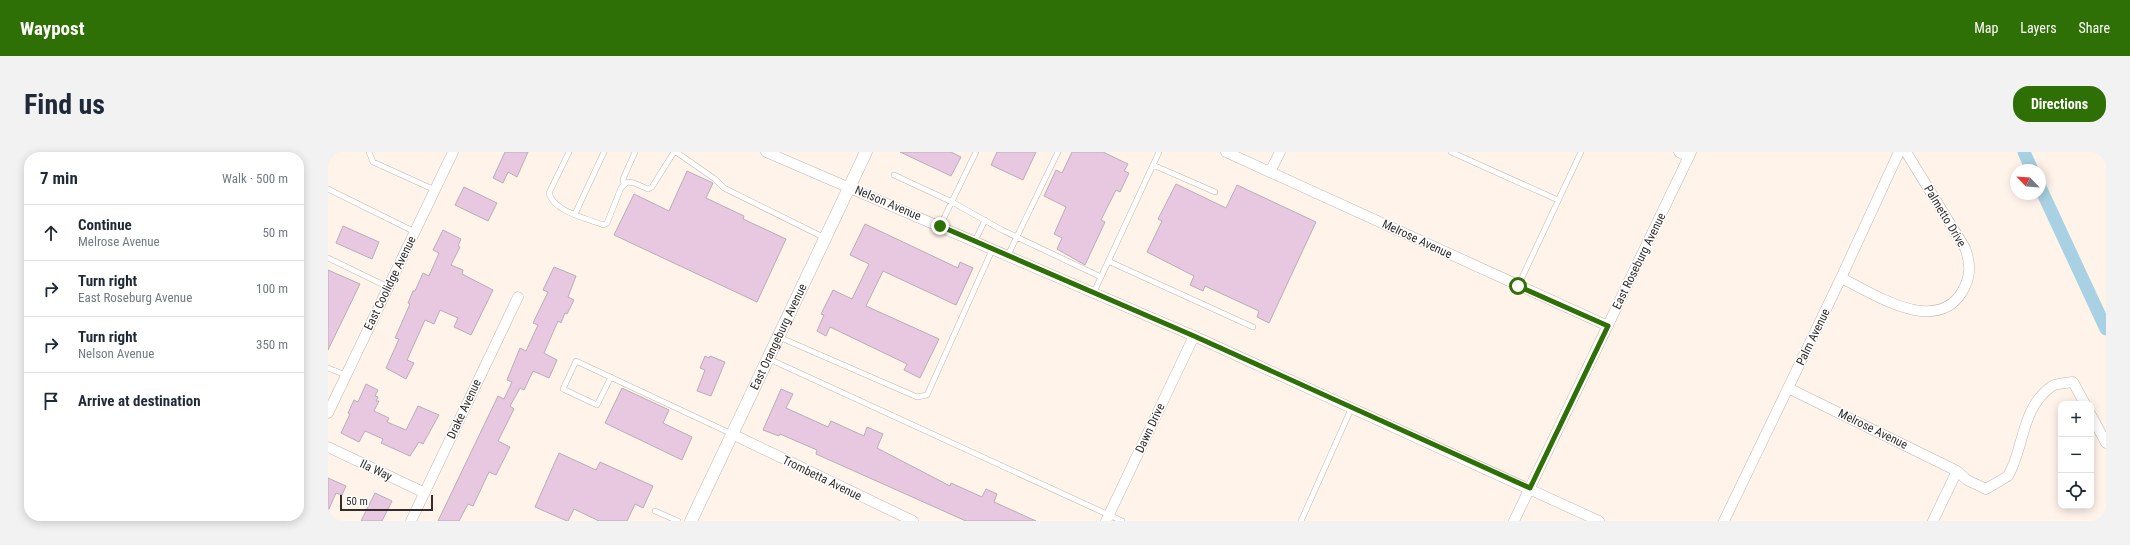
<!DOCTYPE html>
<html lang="en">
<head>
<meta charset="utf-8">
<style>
  :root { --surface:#fff; --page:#f2f2f3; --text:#1f2937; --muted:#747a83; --line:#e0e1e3; --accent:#2f7006 }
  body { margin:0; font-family:"Roboto Condensed",sans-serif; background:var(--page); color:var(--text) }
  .controls { position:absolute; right:12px; bottom:12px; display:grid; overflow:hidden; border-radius:8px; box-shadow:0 2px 10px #0003 }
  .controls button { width:36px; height:36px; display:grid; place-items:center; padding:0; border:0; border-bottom:1px solid var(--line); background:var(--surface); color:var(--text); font:20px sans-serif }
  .compass { position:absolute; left:1682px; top:12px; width:36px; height:36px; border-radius:50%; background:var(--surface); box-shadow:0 2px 10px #0003; rotate:295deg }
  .scale { position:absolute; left:12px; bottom:10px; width:93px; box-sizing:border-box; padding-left:4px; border:2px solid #322d2a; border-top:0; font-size:11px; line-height:14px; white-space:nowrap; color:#322d2a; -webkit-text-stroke:3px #fff; paint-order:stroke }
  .stop { position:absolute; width:12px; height:12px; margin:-9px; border:3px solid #2f7006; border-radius:50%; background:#fff }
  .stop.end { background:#2f7006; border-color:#fff; box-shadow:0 1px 4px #0008 }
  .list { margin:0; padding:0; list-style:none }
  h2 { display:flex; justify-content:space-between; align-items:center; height:52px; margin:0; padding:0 16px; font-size:17px }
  h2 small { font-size:13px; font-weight:400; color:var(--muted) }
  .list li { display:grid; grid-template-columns:26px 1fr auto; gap:12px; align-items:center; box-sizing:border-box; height:56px; padding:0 16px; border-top:1px solid var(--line) }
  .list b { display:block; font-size:15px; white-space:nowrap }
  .list p { margin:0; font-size:13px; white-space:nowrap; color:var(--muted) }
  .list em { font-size:13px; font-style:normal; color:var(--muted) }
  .icon { flex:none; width:22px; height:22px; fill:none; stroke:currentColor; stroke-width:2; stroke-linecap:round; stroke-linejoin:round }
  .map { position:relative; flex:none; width:1778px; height:369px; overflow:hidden; border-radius:16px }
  header { display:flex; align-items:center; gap:24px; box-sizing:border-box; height:56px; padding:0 20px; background:var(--accent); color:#fff }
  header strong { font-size:19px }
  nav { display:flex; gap:22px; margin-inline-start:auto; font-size:14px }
  .intro { display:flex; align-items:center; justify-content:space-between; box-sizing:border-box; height:96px; padding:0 24px }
  h1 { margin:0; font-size:28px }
  .button { padding:10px 18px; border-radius:16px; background:var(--accent); color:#fff; font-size:14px; font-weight:700 }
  main { display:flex; gap:24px; padding:0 24px }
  aside { flex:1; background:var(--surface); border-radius:16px; box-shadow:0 2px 10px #0003 }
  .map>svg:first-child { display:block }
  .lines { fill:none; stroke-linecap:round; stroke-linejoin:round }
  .canal { stroke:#a8d2e3; stroke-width:13 }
  .building { fill:#e8c7e1; stroke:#b8aeb6 }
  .service-casing { stroke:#c2b7af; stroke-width:6 }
  .minor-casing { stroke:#c2b7af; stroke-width:11 }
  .tertiary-casing { stroke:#c2b7af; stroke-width:13 }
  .service { stroke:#fff; stroke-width:5 }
  .minor { stroke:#fff; stroke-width:10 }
  .tertiary { stroke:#fff; stroke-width:12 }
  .route { stroke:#2f7006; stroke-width:5 }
  .labels { text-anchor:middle; stroke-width:3; stroke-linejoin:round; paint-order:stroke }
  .street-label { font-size:12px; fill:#322d2a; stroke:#fff }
</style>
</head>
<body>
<header>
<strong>Waypost</strong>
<nav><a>Map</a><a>Layers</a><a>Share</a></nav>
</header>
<div class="intro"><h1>Find us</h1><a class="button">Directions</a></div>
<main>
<aside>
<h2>7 min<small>Walk · 500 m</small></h2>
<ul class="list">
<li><svg class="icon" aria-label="ahead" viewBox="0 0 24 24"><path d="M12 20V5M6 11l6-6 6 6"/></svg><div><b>Continue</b><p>Melrose Avenue</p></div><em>50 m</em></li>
<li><svg class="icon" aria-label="right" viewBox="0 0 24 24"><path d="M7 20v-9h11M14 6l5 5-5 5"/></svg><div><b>Turn right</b><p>East Roseburg Avenue</p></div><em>100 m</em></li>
<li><svg class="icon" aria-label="right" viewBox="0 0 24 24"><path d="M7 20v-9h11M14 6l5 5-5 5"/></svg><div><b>Turn right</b><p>Nelson Avenue</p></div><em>350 m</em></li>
<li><svg class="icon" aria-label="arrive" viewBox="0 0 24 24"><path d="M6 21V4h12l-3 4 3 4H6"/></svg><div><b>Arrive at destination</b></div></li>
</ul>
</aside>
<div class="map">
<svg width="1778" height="369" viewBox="0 0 1778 369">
  <rect width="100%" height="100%" fill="#fff3ea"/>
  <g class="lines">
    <path class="canal" d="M1696,0L1704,18
      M1712,35L1778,177"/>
  </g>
  <path class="building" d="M177,0H200L189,25L180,20L175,31L165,26Z
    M572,0H623L633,5L623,24Z
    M669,0H708L695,28L663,13Z
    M744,0H775L800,12L796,19L801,21L792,40L788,38L773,68L777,70L757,113L729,97L734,86L726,82L738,55L716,44L728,18L734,21Z
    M359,19L385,31L378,46L416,64L415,67L458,87L429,150L286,83L306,42L341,59Z
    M848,32L898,56L909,33L988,70L941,171L929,165L931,159L877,134L875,139L862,133L866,124L819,100L834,69L830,67Z
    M136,35L169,51L160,69L127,53Z
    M537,72L630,116L632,110L645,116L628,153L555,119L538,154L611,187L592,226L576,218L579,212L502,175L498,184L489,179L496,163L493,162L505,138L524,147L541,112L522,103Z
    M15,74L51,90L44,107L8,91Z
    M115,78L133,87L130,94L132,95L123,113L135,118L134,122L165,138L143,183L126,175L130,166L112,158L106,172L97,168L79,208L86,211L78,227L58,216L71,187L67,186L82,152L80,151L85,139H87L95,121L101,124L111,101L105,98Z
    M226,115L248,124L240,145L246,148L239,162L237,161L233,171L230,169L216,201L229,208L221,226L205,219L196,238L192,236L182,254L186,257L170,289L182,295L168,323L161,320L145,354L140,352L131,369H110L170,244L176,247L184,230L179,228L192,196L198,199L210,173L205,171L220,140L215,138Z
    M0,118L32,132L0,198Z
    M377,204L381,206L382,204L397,210L383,244L369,239L377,218L372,216Z
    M38,232L50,238L47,244L50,245L48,249H51L46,259L61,266L59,270L78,278L90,254L111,263L95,292L91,290L82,304L53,291L55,287L37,279L31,290L13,281L22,262L20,261L26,248L30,250Z
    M294,236L341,258L335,271L364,285L354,308L277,271Z
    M453,237L465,242L458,256L500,275L503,269L536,284L539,275L555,282L549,296L622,334L623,331L654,345L658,337L669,342L666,350L708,369H638L488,302L489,298L452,282L451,284L435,278Z
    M231,301L268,318L272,310L325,334L315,356L307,352L299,369H271L246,357L240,369H239L207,355Z
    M0,326L18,334L14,343L8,341L0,359Z
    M47,341L64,349L54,369H33Z"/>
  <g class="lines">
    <defs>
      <path id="service" d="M41,0L45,10L107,38
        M241,0L221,41C226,60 258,66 275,73L279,71L293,36L299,30L306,31L320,37L324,35L346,0
        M348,0L387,27L396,36L497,86
        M1123,0L1230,48
        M825,13L887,40
        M566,23L624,50L674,78L773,125
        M296,33L295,27L307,0
        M0,37L87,80
        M247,62L276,0
        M612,74L648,0
        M647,89L657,68
        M680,103L730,0
        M0,106L60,135
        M780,109L925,175
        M1190,134L1253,0
        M766,140L831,0
        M451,185L589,245L599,243L665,96
        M441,207L794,369
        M0,216L18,223
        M283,225L269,253L235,237L248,209L404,282
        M327,359L350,369
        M973,369L1024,255"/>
      <path id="minor" d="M438,0L866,184L1271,369
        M898,0L1280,174
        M1351,0L1361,5
        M942,20L952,0
        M1513,126C1545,141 1607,184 1634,140C1643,125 1643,112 1637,96L1578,0
        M1460,236L1629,319L1639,328L1658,337L1680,324C1697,295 1692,257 1724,234C1729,231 1739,231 1745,230L1757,252
        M0,261L125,0
        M1763,263L1778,291
        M404,282L585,369
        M0,295L97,341
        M83,369L190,145
        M778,369L866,184
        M1186,369L1363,0
        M1396,369L1513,126L1571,0
        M1605,369L1629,319"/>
      <g id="tertiary">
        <path id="s1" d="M363,369L538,0"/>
      </g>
    </defs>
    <use href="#service" class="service-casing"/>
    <use href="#minor" class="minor-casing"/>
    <use href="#tertiary" class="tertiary-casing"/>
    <use href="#service" class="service"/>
    <use href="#minor" class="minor"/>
    <use href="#tertiary" class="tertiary"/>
  </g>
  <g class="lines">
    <path class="route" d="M612,74L866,184L1202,336L1280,174L1190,134"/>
  </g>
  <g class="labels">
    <g class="street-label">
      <text transform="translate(560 51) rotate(23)" y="4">Nelson Avenue</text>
      <text transform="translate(1617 64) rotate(59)" y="4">Palmetto Drive</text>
      <text transform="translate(1089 87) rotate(25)" y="4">Melrose Avenue</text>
      <text transform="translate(1311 109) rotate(-64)" y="4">East Roseburg Avenue</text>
      <text transform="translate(62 131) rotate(-64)" y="4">East Coolidge Avenue</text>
      <text dy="4" stroke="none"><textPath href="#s1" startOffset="204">East Orangeburg Avenue</textPath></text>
      <text transform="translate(1485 185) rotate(-64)" y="4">Palm Avenue</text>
      <text transform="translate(136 257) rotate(-65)" y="4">Drake Avenue</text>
      <text transform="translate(822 276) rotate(-65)" y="4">Dawn Drive</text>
      <text transform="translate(1545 277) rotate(26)" y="4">Melrose Avenue</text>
      <text transform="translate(48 318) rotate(25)" y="4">Ila Way</text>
      <text transform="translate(494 326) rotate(26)" y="4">Trombetta Avenue</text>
    </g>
  </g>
</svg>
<div class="controls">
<button>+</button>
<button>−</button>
<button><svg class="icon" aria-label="locate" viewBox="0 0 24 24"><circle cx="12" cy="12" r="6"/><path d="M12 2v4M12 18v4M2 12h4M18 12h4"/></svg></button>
</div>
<svg class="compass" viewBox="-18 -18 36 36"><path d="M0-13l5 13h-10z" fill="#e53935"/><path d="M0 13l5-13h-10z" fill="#747a83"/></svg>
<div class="scale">50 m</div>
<div class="stop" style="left:1190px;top:134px"></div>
<div class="stop end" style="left:612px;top:74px"></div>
</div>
</main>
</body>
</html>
